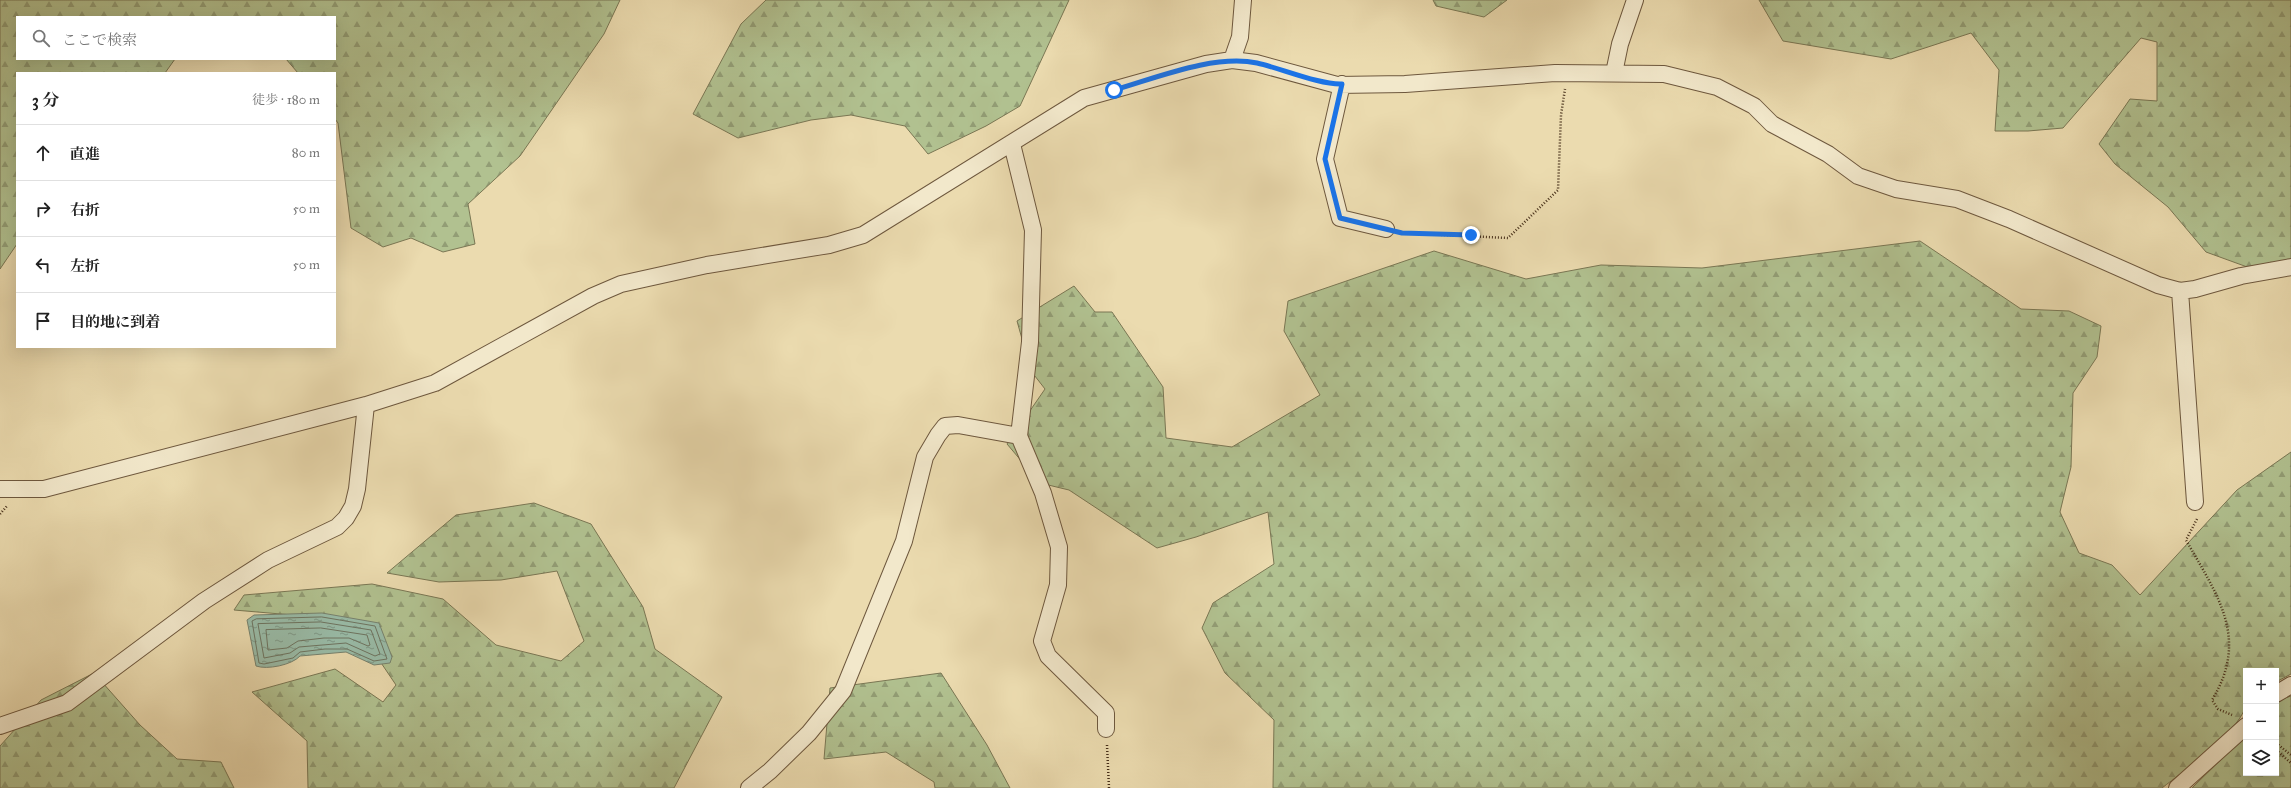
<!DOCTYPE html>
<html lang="ja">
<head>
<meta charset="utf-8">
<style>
  :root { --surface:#fff; --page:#f6f6f6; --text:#222; --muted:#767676; --line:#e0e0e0 }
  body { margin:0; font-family:"IM FELL Great Primer","Noto Serif JP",serif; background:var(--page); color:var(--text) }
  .controls { position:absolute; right:12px; bottom:12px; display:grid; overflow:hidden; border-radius:0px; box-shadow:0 4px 16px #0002 }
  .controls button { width:36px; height:36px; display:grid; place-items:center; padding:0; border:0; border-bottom:1px solid var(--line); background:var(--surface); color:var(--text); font:20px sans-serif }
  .stop { position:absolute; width:12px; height:12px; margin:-9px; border:3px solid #1a73e8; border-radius:50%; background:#fff }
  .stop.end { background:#1a73e8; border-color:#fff; box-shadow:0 1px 4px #0008 }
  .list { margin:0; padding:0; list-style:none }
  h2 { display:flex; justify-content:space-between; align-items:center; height:52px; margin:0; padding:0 16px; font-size:17px }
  h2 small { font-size:13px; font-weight:400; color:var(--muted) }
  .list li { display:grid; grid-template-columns:26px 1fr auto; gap:12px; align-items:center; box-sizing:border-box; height:56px; padding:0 16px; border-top:1px solid var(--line) }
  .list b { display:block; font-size:15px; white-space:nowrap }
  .list em { font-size:13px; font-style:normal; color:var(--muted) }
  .icon { flex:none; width:22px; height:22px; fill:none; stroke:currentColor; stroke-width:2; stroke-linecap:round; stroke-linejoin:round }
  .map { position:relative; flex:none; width:2291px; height:788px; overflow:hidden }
  .search { position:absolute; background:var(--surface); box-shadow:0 4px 16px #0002; left:16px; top:16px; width:320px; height:44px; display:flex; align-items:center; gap:10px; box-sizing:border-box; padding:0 14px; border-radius:0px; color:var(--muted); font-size:15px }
  .panel { position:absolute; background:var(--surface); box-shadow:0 4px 16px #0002; left:16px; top:72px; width:320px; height:276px; border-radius:0px }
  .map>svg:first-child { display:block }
  .forest { fill:url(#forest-firs); stroke:#7a7754 }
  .water { fill:url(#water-ripples); stroke:#77826e }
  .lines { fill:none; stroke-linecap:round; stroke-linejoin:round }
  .shore { stroke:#6e7460; stroke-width:1 }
  .street-casing { stroke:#6e583e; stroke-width:18 }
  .path { stroke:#442d18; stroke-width:2.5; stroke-dasharray:1 2; stroke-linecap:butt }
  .street { stroke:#f2e8cb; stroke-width:16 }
  .route { stroke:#1a73e8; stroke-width:5 }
</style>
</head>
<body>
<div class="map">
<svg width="2291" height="788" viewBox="0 0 2291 788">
  <defs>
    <pattern id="forest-firs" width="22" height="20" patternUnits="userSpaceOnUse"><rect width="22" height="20" fill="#b1c190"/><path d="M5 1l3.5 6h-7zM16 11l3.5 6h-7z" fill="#929d75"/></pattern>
    <pattern id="water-ripples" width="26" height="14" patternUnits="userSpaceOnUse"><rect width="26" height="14" fill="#99bba7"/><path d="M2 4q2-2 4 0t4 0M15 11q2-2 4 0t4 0" fill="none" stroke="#7e9887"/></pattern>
  </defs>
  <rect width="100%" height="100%" fill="#ebdbaf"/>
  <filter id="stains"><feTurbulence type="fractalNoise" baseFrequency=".005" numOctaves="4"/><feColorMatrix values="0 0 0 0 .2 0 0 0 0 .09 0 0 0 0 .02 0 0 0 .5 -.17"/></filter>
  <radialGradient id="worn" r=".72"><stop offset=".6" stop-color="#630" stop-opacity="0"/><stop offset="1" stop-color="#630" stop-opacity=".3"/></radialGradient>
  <path class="forest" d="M0,0H620L604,34L520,156L468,204L475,244L443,252L411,238L383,247L351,228L338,123L335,119V73H298L286,59H335V17H17V59H175L165,73H17V244L0,269Z
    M766,0H1069L1020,106L986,126L928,154L905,126L851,115L811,120L738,138L693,114L741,24Z
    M1433,0H1507L1484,17L1436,6Z
    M1759,0H2291V262L2250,268L2206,252L2168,207L2115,164L2099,144L2130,99L2157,101V42L2141,38L2063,128L2028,131H1995L1999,70L1971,33L1891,59L1783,41Z
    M1920,241L2021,309L2069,311L2101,326L2097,357L2073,393L2071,467L2060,512L2079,553L2112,565L2140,595L2237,490L2291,452V674L2276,682V671H2246C2246,682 2249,698 2245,708C2236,734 2185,770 2162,788H1273L1274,720L1225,673L1202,628L1213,603L1274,564L1268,512L1196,537L1157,548L1069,490L1040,483L1007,444L1045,389L1031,371L1017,321L1074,286L1095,312H1112L1163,387L1166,438L1232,447L1320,395L1284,331L1288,301L1434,251L1526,279L1601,265L1702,268Z
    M534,503L591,524L643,607L655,649L722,697L674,788H308L307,741L252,692L335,669L383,702L396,685L369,645L339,619L234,610L244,595L372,584L443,599L496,645L561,661L584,641L557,571L501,580L439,582L387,573L456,515Z
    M94,673L140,725L177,759L221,762L234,788H0V746L41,700Z
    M941,673L987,745L1010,788H935L934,782L886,752L824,759L830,688Z
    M2291,696V788H2192L2246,735V773H2276V701Z"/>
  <path class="water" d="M322,613L379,623L392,657L390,663L374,665L346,652L300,656C292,665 267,670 256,666L247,620L254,615Z"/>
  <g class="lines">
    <path class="shore" d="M322,617L375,626L387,659L374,661L347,649H325L300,652L293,658L264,664L259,663L252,621L256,619Z
      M321,622L371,630L380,654L375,656L346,643L299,647L290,653L264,658L258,624Z
      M321,628L367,635L370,645L368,646L349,638H324L298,641L287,648L268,650L266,630Z"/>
    <defs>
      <path id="street" d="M1232,60L1240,37L1243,0
        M1614,73L1620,44L1635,0
        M1342,84L1325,159L1340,218L1386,229
        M1012,144L1033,230L1030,342L1019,436L1043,493L1059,547L1058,585L1042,641L1048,656L1106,713V729
        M2180,291L2195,502
        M0,489H44L366,405L435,383L593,296L621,284L707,265L829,245L863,235L1084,98L1206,64L1232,60L1256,63L1337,85L1405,84L1555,73L1664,74L1717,87L1754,106L1772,124L1828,154L1858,176L1896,189L1957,199L2009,219L2158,285L2180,291L2195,289L2241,276L2291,267
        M2276,694L2291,685
        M0,726L67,703L204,601L268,560L337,527L346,518L353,506L357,489L366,405
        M749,788L770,771L809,733L843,691L904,541L925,457L938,435L945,426L958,425L1019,436
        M2177,788L2246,726"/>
    </defs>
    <use href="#street" class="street-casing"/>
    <path class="path" d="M1402,233L1508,238L1558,190L1561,115L1565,89
      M0,514L7,506
      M2197,519L2186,540C2217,595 2250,638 2212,700L2218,709L2232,715
      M2276,743L2291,755
      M1107,745L1109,788
      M2276,750L2291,763"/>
    <use href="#street" class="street"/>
  </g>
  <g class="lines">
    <path class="route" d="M1114,90C1156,78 1214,54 1257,63C1280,68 1320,85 1342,84L1325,159L1340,218L1402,233L1471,235"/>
  </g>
  <rect width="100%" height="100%" filter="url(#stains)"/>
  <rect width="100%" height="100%" fill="url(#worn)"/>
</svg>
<div class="controls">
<button>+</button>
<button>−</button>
<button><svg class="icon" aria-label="layers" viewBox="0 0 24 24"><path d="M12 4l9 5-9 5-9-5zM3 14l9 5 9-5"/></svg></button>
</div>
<div class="stop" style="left:1114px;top:90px"></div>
<div class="stop end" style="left:1471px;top:235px"></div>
<div class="search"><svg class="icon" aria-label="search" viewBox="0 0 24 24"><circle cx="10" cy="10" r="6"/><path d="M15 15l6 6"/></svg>ここで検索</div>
<section class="panel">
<h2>3 分<small>徒歩 · 180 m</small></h2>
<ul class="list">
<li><svg class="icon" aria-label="ahead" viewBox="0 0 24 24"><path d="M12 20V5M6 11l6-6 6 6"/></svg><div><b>直進</b></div><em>80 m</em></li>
<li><svg class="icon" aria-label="right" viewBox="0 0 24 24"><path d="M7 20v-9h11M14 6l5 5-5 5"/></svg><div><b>右折</b></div><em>50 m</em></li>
<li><svg class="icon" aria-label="left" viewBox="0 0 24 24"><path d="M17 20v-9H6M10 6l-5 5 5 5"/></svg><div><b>左折</b></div><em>50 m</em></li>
<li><svg class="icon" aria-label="arrive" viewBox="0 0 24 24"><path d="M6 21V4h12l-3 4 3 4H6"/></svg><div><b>目的地に到着</b></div></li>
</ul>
</section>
</div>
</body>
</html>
